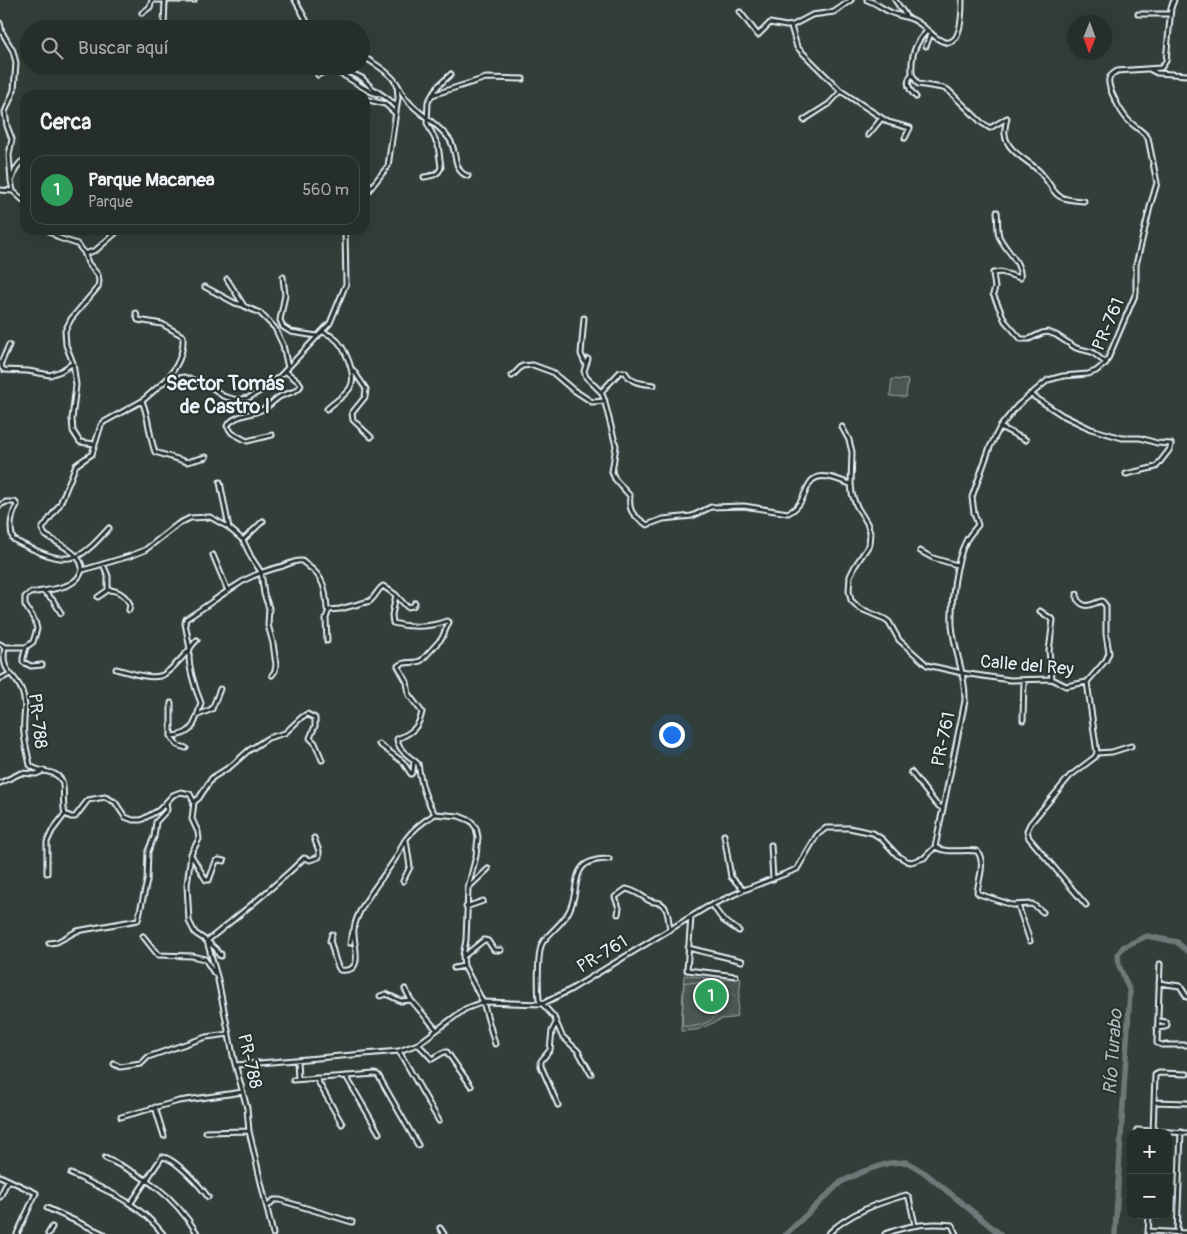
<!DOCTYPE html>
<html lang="es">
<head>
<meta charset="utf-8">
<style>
  :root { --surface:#262e2b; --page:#2e3633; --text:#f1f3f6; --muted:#a4a8a9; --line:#424a47; --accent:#8abfa5 }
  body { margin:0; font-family:Pangolin,sans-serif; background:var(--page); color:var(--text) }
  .controls { position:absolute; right:15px; bottom:15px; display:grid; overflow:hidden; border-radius:10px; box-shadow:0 5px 20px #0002 }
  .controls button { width:45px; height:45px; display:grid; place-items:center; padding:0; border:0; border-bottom:1px solid var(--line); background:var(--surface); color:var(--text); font:25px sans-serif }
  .compass { position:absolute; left:1067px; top:15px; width:45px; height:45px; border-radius:50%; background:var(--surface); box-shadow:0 5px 20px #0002; rotate:181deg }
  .you { position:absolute; left:671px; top:734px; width:18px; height:18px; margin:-12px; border:4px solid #fff; border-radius:50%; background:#1a73e8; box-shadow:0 0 0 8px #1a73e833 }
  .badge { display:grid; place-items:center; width:32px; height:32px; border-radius:50%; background:var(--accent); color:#fff; font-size:16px; font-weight:700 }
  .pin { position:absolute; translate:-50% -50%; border:2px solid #fff; box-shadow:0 1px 5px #0006 }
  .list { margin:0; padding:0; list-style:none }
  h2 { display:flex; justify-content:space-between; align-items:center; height:65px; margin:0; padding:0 20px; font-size:21px }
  h2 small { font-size:16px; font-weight:400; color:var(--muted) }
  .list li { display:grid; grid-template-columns:32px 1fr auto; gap:15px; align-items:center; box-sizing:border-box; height:70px; margin:0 10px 10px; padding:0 10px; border:1px solid var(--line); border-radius:15px }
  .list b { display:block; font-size:19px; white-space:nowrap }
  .list p { margin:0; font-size:16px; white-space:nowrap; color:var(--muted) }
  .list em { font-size:16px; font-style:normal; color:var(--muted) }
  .icon { flex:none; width:28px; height:28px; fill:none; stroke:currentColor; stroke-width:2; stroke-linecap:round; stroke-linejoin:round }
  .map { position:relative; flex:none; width:1187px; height:1234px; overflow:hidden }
  .search { position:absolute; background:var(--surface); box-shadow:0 5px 20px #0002; left:20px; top:20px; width:350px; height:55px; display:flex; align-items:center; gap:12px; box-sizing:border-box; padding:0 18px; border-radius:28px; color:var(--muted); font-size:19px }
  .panel { position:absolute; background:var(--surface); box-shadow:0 5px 20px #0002; left:20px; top:90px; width:350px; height:145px; border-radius:15px }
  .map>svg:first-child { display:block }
  .park { fill:url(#park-crowns); stroke:#98a4a4 }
  .pitch { fill:#495651; stroke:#98a4a4 }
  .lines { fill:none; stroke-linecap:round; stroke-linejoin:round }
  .river { stroke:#6d7978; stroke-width:5.5 }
  .minor-casing { stroke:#e8f1f8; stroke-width:7 }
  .minor { stroke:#26332d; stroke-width:3 }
  .labels { text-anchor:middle; stroke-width:4; stroke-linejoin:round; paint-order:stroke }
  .street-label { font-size:18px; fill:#e8f1f8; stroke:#26332d }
  .water-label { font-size:19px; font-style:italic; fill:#b1bbbe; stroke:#26332d }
  .quarter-label { font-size:20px; font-weight:bold; fill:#e8f1f8; stroke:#26332d }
</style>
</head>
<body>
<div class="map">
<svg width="1187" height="1234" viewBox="0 0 1187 1234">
  <defs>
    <pattern id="park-crowns" width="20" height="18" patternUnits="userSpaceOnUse" patternTransform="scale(1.25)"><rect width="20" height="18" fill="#495651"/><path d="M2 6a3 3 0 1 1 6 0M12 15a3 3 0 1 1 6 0" fill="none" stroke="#636f6b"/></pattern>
  </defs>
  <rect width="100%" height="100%" fill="#323e39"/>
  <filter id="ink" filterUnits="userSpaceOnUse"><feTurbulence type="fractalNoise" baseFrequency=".02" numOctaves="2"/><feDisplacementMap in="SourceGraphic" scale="10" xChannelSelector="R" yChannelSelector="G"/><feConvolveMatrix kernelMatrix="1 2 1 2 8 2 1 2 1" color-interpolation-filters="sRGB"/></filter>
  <g filter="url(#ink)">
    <path class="park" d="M684,975L725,980L726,976L741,978L737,1016L733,1018L722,1019L697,1030L681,1031Z"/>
    <path class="pitch" d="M892,379L908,380L906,397L890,396Z
      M684,982L725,984C723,1014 713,1028 682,1026Z"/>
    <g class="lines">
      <path class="river" d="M786,1234L841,1182L864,1171L889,1163L907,1162L925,1173L1000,1234
        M1115,1234L1130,992L1119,965L1118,954L1123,947L1147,936L1177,942L1187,951"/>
      <defs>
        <path id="minor" d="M154,0H194
          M295,0L311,29
          M867,0C877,3 885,11 895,14C903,17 910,17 917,22C926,27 932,37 942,41C962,50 962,11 962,0
          M895,0L906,16
          M740,12L758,35L770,23L786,26L793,25L812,15L834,12L851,0
          M142,13L150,7L152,0
          M1138,14H1170
          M0,23L2,32L13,51L16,63L14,90L5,112L7,126L12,139L9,155L11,181L13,191L25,202
          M164,25L165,1
          M791,26L797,47L841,91L888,122L910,128L905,138
          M926,46L931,33
          M361,56C372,61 388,72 395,81C400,87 402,95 408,101C420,115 439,124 450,140C457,151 453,172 468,176
          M336,66L362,78L372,88L388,99L396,106
          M1151,70L1157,73L1187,75
          M912,74L918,84L943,88L948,90L982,123L990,128L1007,118C1006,123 1004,129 1005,134C1006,151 1028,160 1039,171C1059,192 1048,199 1084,201
          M318,75C337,60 361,93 380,94
          M432,95L486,78L523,79
          M916,97C909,90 905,82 912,74C911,56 914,44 927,31
          M365,99L385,104L395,113
          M804,120L829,104L841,91
          M868,135L882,118
          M424,177C431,176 439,175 441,167L438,145L427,123L428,102L438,86L451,74
          M12,179C15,171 17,163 25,160
          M0,190L13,191
          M365,195L388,166L398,98L397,84
          M997,212C998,219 997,229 999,236C1004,249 1023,263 1020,278L1001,272L993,273L995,288L993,294L1005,321L1021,339H1029L1042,333L1048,332L1056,335L1076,348L1092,352L1106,363
          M48,230L59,238L77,244L84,252L88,263L98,275L99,281L98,287L71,319L65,331L66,345L73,363L76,385L72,419L73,431L80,442L95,444
          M85,254L96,250L119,230
          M283,277L285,295L280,320L283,327L291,332L317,336
          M227,279L244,306L260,313L275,328L283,345L288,368
          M205,287L235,303L243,305
          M136,313L138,320L162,324L183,336C184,354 177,367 166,380
          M584,318L581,354L585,363
          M323,332C327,334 331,335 334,338C344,345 358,376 350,388C345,396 334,402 327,409
          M9,345L1,363L2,368L4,370L28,371L50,375L61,371L73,363
          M588,359L584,371L586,377L601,392L604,399L616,446L612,472L615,479L630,496C628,513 634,515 647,525L663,519L692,516L711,507L744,506L788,513C811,503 801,472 828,477C836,478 843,482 851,484
          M353,370L366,389L365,397L352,413L353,420L371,437
          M512,376L522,366L533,365L552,372L572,389L592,402L605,401
          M601,392L620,372H625C632,384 641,383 654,385
          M1030,394L1062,415L1091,429L1122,438H1140L1157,443L1171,444L1170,449L1156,467L1126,474
          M142,401C149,417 149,436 155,452L187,462L206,457
          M842,427L849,440L852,452L851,484L852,494L856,505L867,523L870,533L869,545L855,566L850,576L849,591L851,600L859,608L885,619L889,622L899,640L927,665L962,673L1010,680L1052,679L1066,686L1087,682L1106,660L1109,653L1106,634V606L1102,601C1092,603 1086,611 1077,599V594
          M1000,427L1026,440
          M272,435L247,441L232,433L227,426C236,413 252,416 265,408C271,405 275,399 281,396C288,393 298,392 301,385L299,382L285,371
          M220,482L229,528L243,540L251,557L261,572L264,594L269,608L268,625L273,643L276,665L275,671L272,675
          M0,505L6,502H15L17,505C11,516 9,527 13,539C22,545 32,549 42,553C75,567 87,552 109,528
          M243,540L263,521
          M920,551L933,558L957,565
          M213,555L228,591
          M83,570L130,556L145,550L178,524L190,518L210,517L228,527
          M108,590C119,590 125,595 130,604L129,610
          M43,591L53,600L61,613
          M396,595L407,607L413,606L415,603
          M98,597L108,590V576L103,564
          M1040,611L1053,620L1049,651L1052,679
          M327,641L326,618L329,610
          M0,644L5,647H26L33,642L37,629L35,621L25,605V597L30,593C41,591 54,590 65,586C70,585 77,580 80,575C91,558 56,542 45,535L42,529L60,504L76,465L92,454L101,425L104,422L142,401L165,381L184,377L209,385L223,396L237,400L248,398L262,390L280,376L330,323L346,284L345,230
          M5,647C0,674 15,672 22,691C28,707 22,718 24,734C25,744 28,755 30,765C38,774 55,768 62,781C65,787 62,805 65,814L71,817H75L88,800L105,797L115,802L125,817L133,820H141L159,810L173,795L181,792L190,794L194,802L192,819L198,832L199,839L191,854L187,885L189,921L195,933L207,941L218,980L234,1060L247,1108L249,1131L273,1234
          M26,647L23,658V662L31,666L42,665
          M116,669C129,672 147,679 160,676C169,674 183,656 190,649L185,623L186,619C204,608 219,596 237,585C251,575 267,570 283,566C288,564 296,560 302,561C303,562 307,565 308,566C324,577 326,591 327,609L329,610L340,609L370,601C376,596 377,590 383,586L396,595L392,615L393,623C411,628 430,627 447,621L449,622L442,638L422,660C414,665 405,660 398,666L407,682L409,695L422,712C419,727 412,733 397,739C398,751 410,756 418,764C421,782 424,798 435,814L459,816L471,821L476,828L478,837L476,856L468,888L466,940L463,956L464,966L483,1002L495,1044
          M0,679L8,675
          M171,703V736L177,745L186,748
          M198,715L212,709L220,689
          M1023,720L1024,680
          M171,736C194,735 195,723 201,703C196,691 186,662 190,649C191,646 195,642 197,640
          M379,744L403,762L411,774L413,771L414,760
          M1097,753L1112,752L1131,746
          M911,772L936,804L943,809
          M0,783L21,773L36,774L43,771
          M194,802L199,798L212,778L231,766L248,751L268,738L285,733L302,717L307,714L315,718V726L310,738L315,743L322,760
          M724,835L731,877L744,890
          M771,845L773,879
          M935,847C948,854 962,849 977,851C986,862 979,878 977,892L979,894L1012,905L1032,904L1043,912
          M191,855L206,880H209L216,861L219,860L224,861
          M47,873V842L52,831L65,814
          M403,881L410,867L406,840
          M468,888L488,869
          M712,905L723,920L739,931
          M1018,905L1030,941
          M1086,905L1029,838L1027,831L1030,824L1070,776L1095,757L1097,753L1087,682
          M466,907L483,901
          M618,914L619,908L615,897L626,889C636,891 640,895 648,900C651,902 656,902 660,903C669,907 668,921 670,929
          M691,917L687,970L736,976
          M332,934L330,941C334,950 334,962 340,970C367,974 352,942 354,929C357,906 385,876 397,856C400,851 402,844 406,839C413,829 424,821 435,814
          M143,936L158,955L192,956L205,959L214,973
          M49,943L57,942L77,931L138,920L147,881L148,851L154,837L156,822L167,810L166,803
          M350,943L353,931
          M688,948L742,961
          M221,954V956L219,955L216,949L207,941C240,914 274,888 304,858L310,860L319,857V851L314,838
          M464,956L484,940L488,941L494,950H501
          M1160,964L1157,1043L1162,1045H1187
          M454,968L464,966
          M1159,983L1180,986L1187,997
          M405,989L411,1000L436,1029
          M380,996L386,994L401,1001L411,1000
          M556,1023L552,1031L550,1050L541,1061V1066L558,1105
          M1157,1028L1165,1027L1167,1025L1166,1022L1158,1021
          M418,1044L432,1059L444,1052H447L471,1086
          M399,1051L439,1121
          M297,1060L298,1079
          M114,1064L120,1067L141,1064L148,1057L171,1049L206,1037L229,1034
          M236,1065L399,1051L418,1044L465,1009L483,1002L542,1004L570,990L707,907L744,890L797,869L817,835L826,828H849L873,833L882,839L897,855L907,861L911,862L924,858L935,847L965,701C966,675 954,651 952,625C951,601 955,562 966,541C969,535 974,530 978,525L974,513L972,497L990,447L1000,427L1017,406L1048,380L1063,376L1088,374L1096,371L1106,363L1136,293V265L1151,203L1157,183L1148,138C1142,130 1133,126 1127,119C1121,112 1107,88 1109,79C1110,75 1114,73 1117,71L1161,68L1166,61L1171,8L1174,0
          M591,1074L578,1051L562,1036L554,1017L539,1000C538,989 537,950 543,942C550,932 562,924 568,913C583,888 565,859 609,859
          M346,1076L379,1133
          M316,1078L342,1124
          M293,1080L375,1074L378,1075L418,1145
          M1154,1102L1187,1103
          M155,1107L164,1136
          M121,1117L179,1101L243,1092
          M1137,1130L1187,1133
          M206,1132L249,1131
          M1153,1133L1155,1075L1159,1073L1187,1074
          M105,1158C146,1177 173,1194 197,1233
          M71,1174C106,1190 138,1202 163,1234
          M0,1176L36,1193L17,1234
          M0,1197L8,1180
          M131,1203L162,1157C174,1157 201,1187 208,1197
          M268,1206L274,1200H280L352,1222
          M47,1208L104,1234
          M440,1228L444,1234
          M1148,1231L1187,1233
          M1177,1233L1181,1132
          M48,1234L52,1227
          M828,1234C849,1213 878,1203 906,1195L909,1198L915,1225
          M885,1234C907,1225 929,1222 952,1225L956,1234
          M1148,1234L1149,1215"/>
      </defs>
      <use href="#minor" class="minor-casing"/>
      <use href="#minor" class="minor"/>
    </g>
  </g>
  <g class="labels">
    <g class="street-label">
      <text transform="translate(1108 324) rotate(-67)" y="6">PR-761</text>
      <text transform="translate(1027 665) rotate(5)" y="6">Calle del Rey</text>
      <text transform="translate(38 721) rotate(83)" y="6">PR-788</text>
      <text transform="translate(943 739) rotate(-78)" y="6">PR-761</text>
      <text transform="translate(602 954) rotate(-31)" y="6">PR-761</text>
      <text transform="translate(250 1061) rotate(77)" y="6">PR-788</text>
    </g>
    <g class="water-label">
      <text transform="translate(1112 1052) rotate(-86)" y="7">Río Turabo</text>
    </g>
    <g class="quarter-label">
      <text x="225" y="390">Sector Tomás<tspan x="225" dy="23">de Castro I</tspan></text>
    </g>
  </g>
</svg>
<div class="controls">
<button>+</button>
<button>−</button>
</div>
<svg class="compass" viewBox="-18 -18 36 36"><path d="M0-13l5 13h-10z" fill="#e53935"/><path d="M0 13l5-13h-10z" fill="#a4a8a9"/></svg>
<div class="you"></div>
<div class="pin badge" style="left:711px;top:996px;background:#2e9e5b">1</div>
<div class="search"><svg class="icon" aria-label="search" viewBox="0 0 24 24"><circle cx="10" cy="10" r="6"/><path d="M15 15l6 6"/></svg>Buscar aquí</div>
<section class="panel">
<h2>Cerca<small></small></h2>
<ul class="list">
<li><span class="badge" style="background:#2e9e5b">1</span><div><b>Parque Macanea</b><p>Parque</p></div><em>560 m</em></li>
</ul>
</section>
</div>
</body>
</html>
